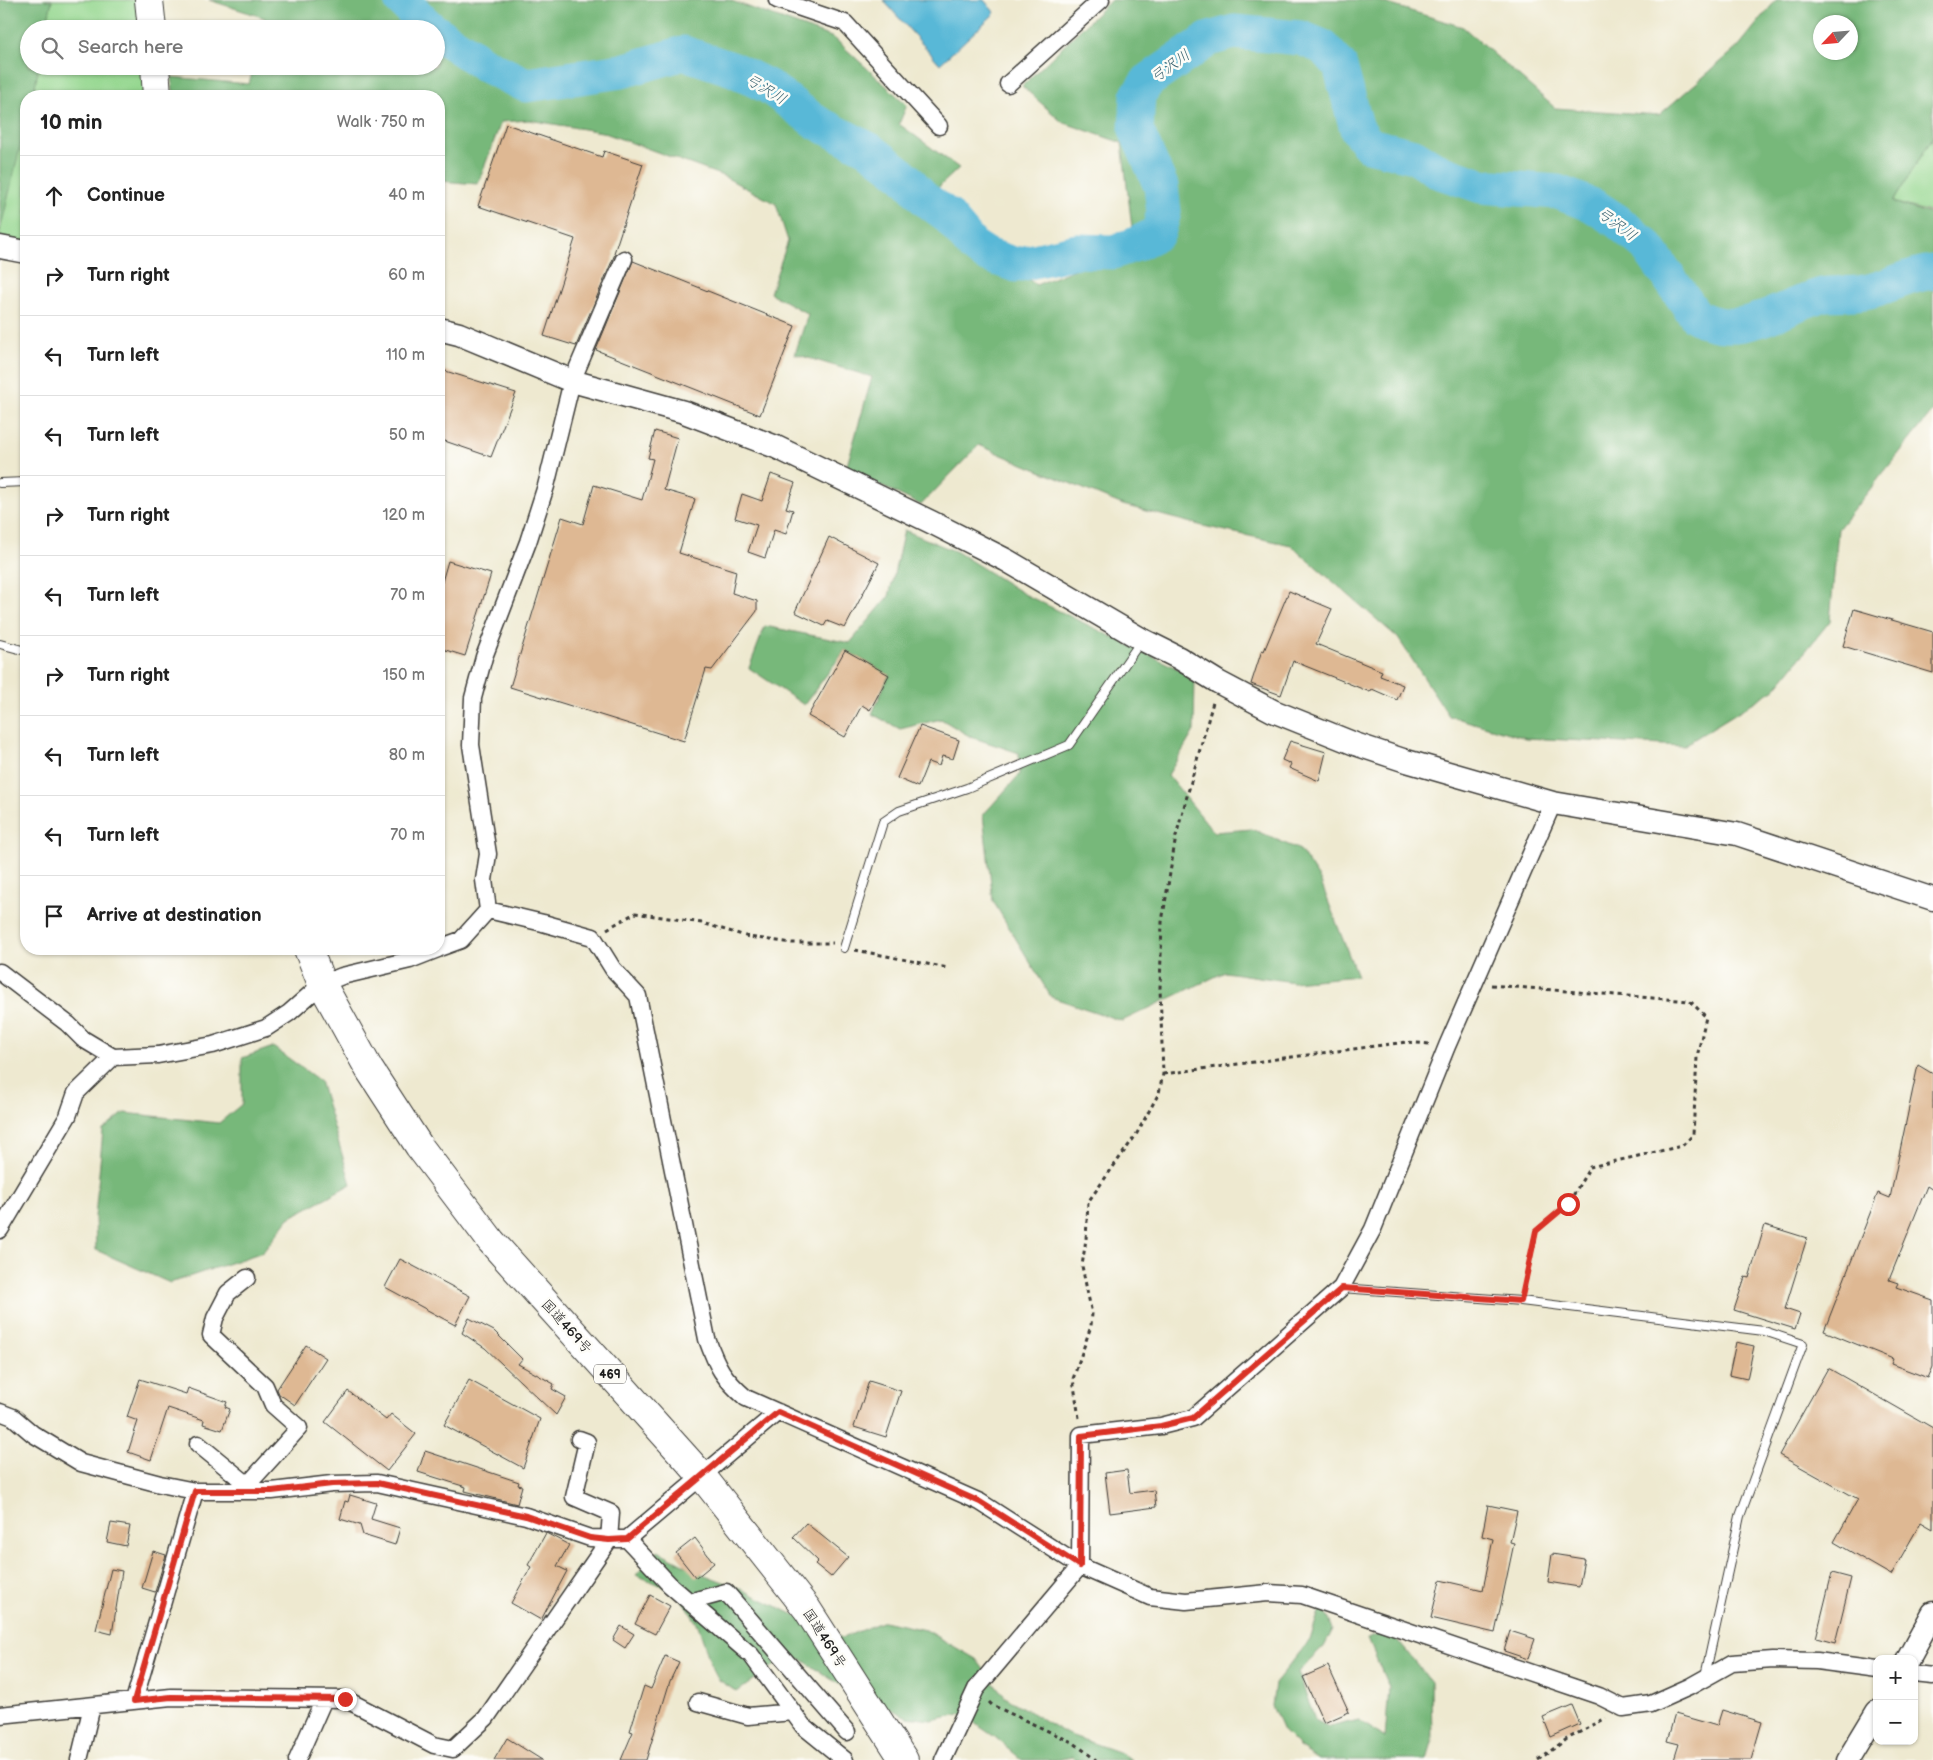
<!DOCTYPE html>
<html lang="en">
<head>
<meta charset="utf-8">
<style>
  :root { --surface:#fff; --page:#f6f6f6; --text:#222; --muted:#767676; --line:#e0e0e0 }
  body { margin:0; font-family:"Balsamiq Sans","Klee One",sans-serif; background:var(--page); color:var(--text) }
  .controls { position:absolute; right:15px; bottom:15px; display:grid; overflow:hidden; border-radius:10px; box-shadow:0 1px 4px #0004 }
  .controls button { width:45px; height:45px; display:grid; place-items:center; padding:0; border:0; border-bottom:1px solid var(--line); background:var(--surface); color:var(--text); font:25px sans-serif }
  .compass { position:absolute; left:1813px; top:15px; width:45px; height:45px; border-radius:50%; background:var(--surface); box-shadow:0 1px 4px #0004; rotate:244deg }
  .stop { position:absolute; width:15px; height:15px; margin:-11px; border:4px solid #d93025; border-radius:50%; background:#fff }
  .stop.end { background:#d93025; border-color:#fff; box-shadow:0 1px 5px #0008 }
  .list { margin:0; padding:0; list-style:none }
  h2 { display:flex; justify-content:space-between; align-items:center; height:65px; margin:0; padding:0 20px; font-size:21px }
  h2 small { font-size:16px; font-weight:400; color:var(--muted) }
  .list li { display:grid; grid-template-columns:32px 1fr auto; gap:15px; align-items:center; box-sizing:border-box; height:80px; padding:0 20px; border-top:1px solid var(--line) }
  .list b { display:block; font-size:19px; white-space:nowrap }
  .list em { font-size:16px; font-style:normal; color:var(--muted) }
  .icon { flex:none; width:28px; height:28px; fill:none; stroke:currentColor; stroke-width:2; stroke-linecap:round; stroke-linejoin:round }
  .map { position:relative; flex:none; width:1933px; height:1760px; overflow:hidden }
  .search { position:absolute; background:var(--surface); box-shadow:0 1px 4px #0004; left:20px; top:20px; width:425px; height:55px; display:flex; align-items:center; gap:12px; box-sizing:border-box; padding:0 18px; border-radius:28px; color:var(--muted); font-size:19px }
  .panel { position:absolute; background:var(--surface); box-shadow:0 1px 4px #0004; left:20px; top:90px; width:425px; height:865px; border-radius:20px }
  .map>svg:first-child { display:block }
  .green { fill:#94d78f; stroke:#587a56 }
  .forest { fill:#77b87a; stroke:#4a6a4b; fill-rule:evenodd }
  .water { fill:#59b8d7; stroke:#3a6a7a }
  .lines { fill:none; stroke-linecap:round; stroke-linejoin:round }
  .river { stroke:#59b8d7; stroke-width:35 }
  .building { fill:#deb893 }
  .lane-casing { stroke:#3c3b37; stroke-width:10 }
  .street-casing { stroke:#3c3b37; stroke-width:19 }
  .secondary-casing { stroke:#3c3b37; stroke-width:25 }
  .highway-casing { stroke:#3c3b37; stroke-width:30 }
  .path { stroke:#3c3b37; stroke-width:3; stroke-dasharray:4 4; stroke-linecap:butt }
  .lane { stroke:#fff; stroke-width:8 }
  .street { stroke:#fff; stroke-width:16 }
  .secondary { stroke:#fff; stroke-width:22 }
  .highway { stroke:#fff; stroke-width:28 }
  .route { stroke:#d93025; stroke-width:6 }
  .labels { text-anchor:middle; stroke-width:5; stroke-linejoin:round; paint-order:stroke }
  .shield { fill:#fdfcf7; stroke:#605f5e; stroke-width:1 }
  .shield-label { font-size:12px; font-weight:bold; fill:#1c1c1c }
  .street-label { font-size:14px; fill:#1c1c1c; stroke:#fdfcf7 }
  .water-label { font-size:15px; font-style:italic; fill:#376270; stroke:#fdfcf7 }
</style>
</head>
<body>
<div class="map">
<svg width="1933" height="1760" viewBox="0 0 1933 1760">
  <rect width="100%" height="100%" fill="#fdfcf7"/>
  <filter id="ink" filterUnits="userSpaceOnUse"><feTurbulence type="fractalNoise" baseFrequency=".02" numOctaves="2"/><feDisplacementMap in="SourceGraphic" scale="10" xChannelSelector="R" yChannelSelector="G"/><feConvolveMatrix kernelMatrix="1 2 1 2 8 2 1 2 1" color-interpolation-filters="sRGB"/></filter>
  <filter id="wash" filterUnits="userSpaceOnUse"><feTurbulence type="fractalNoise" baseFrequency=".0096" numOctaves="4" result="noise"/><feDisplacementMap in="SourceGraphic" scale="20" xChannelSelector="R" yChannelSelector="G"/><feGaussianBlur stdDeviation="1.12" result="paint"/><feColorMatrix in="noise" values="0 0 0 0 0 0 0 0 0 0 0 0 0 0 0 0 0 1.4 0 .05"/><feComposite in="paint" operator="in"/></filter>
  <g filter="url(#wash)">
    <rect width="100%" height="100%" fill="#eee9d0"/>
    <path class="green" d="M45,0H137L141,29H45Z
      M37,66H145L149,96H30Z
      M26,113V254L0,248V228Z
      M1933,137V213L1893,202Z"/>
    <path class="forest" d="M0,0H52L46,29H29V66H39L33,96H26V122L0,231Z
      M209,0H729L834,38L907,105L899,124L959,168L926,199L1036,285L1134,245L1122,143L1062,122L1022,86L1111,0H1375L1463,27L1555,108L1659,115L1738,47L1776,0H1933V137L1893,202L1933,215V411L1838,529L1830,621L1775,689L1683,746L1526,738L1449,716L1398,638L1291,545L1203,526L1123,505L1023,464L979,445L921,505L846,469L872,377L795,354L808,314L770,293L788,241L776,204L723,176L602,132L529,120L501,122L478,184L439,181V96H174L171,77L249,84L254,66H436V29H263L265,18ZM1820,22H1850V52H1820Z
      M904,530L957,552L1024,594L1195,677L1194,731L1168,775L1214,832L1252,829L1300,850L1320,880L1357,976L1293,982L1225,972L1122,1021L1051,997L993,901L983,815L1020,774L1019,753L971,737L941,719L900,729L872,714L889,675L845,650L804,705L749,668L765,626L850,643L889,596Z
      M273,1047L320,1081L351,1184L289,1218L263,1252L170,1283L96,1250L95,1217L103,1130L124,1113L219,1123L242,1104V1058Z
      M658,1551L702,1574L737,1587L842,1638L884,1621L925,1630L976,1659L1005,1697L1067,1734L1118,1752L1132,1760H1075L1072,1757L1056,1760H1022L995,1737L961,1714L931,1720L907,1717L837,1683L801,1659L779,1662L737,1692L719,1680L711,1665L698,1625L677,1592L636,1575Z
      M1322,1603L1333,1629L1324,1647L1298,1672L1315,1720L1329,1727L1359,1720L1385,1738L1389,1688L1368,1639L1390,1631L1431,1682L1432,1743L1427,1760H1319L1299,1747L1283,1731L1272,1706L1275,1683L1310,1640Z"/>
    <path class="water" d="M883,0H984L995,13L940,64Z"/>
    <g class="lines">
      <path class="river" d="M401,0L431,29
        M436,32L487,66L526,85L622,71L684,53L735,70L769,87L816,122L872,151L904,176L925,199L947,215L973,246L987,255L1016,265L1077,251L1113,252L1134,245L1158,233L1164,212L1161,186L1136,130L1138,95L1148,81L1209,39L1234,32L1301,38L1323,47L1340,66L1357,129L1369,145L1414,156L1440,172L1481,186L1558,192L1594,206L1617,221L1646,245L1696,316C1739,342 1780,307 1822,295C1835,292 1850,295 1864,292C1888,288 1909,274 1933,272"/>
    </g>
    <g id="blocks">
      <path class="building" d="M506,124L602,157L604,151L643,164L614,253L615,254L576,346L544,336L575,239L478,206Z
        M633,261L795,326L760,415L596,350Z
        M439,369L516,393L491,457L439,439Z
        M655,431L678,438L664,490L695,499L679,553L736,571L732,593L757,601V611L712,670L706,669L684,741L510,687L562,517L583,524L594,485L642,500L653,459L648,458Z
        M771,474L795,483L786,508L793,510L786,534L774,530L765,558L748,552L757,525L735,518L742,494L762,501Z
        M829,537L879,563L845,628L827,621L824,626L795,612Z
        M448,561L491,574L465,656L439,648V592Z
        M1289,591L1332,609L1316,644L1382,671L1380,676L1403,685L1397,700L1372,689L1370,692L1293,661L1281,695L1251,684L1262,650L1264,651Z
        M1854,609L1933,632V673L1843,646Z
        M845,650L889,675L870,710L862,705L845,737L808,716Z
        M920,726L959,740L953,759L942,756L939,766L928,762L918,787L897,778Z
        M1290,741L1326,752L1319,781L1289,768L1291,764L1282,760Z
        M1918,1065L1933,1074V1190L1927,1186L1889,1280L1898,1283L1896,1287L1933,1300V1367L1928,1378L1891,1364L1893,1359L1824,1331L1878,1193L1890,1198Z
        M1765,1225L1807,1238L1785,1309L1800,1314L1795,1329L1734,1310L1745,1277L1749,1278Z
        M400,1259L470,1296L455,1325L385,1287Z
        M469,1318L494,1331L522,1359L518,1364L554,1384L552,1389L566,1397L556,1415L485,1348L462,1333Z
        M1736,1342L1754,1346L1747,1379L1729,1375Z
        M306,1345L326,1358L295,1405L279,1394L277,1389Z
        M1828,1368L1933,1428V1529L1921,1522L1891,1575L1834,1542L1858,1499L1779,1455Z
        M140,1379L186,1394L188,1388L227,1402L225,1407L230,1409L222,1430L203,1424L204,1420L168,1408L151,1460L128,1452L138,1421L127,1417Z
        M469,1380L540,1419L523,1468L444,1425Z
        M869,1381L901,1391L886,1437L854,1427Z
        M348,1391L386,1420L391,1414L416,1434L387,1471L325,1422Z
        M425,1451L519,1482L518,1485L522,1486L517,1504L465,1491L466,1487L418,1472Z
        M1127,1470L1130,1493L1154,1490L1156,1507L1110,1513L1105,1473Z
        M350,1495L376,1503L371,1519L400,1528L395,1545L363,1535L360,1525L340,1519L345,1501L348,1502Z
        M1488,1505L1517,1511L1510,1542L1514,1543L1495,1633L1431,1618L1440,1580L1483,1590L1493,1539L1482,1536Z
        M111,1523L130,1526L126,1546L107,1542Z
        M806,1523L848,1557L831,1577L815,1564L818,1561L793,1537Z
        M546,1533L569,1545L557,1566L567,1571L541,1620L511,1603L531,1567L528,1565Z
        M695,1538L714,1563L696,1578L676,1553Z
        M153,1551L166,1555L155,1592L142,1588Z
        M1552,1554L1584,1559L1579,1587L1548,1582Z
        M111,1569L122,1571L112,1634L96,1630Z
        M1832,1573L1851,1578L1835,1643L1816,1638Z
        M650,1595L670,1606L655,1634L635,1624Z
        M621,1626L634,1634L625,1648L613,1640Z
        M1510,1631L1535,1639L1528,1659L1504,1651Z
        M665,1656L679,1662L670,1681L646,1760H621L633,1732L630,1731L644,1686L651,1689Z
        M1328,1666L1349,1712L1324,1723L1303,1677Z
        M1572,1705L1580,1724L1551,1737L1543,1717Z
        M1722,1710L1762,1722L1751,1760H1674L1679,1744L1667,1741L1675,1714L1717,1726Z
        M507,1738L542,1760H494Z"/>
    </g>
  </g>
  <g filter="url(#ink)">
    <use href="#blocks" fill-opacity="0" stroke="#3c3b37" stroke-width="1"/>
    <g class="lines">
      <defs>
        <path id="lane" d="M0,483L26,482
          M0,644L26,651
          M844,948L883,822L899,811L967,788L1069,745L1141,641
          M1341,1288L1521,1301L1764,1331L1803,1344L1740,1516L1705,1676"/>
        <path id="street" d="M777,0L845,23L939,126
          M1008,84L1101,0
          M488,910L543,923L593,937L613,969L638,996L707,1339C717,1367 723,1378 746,1398L980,1502L1080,1566L1150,1597L1186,1601L1268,1593L1302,1595L1599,1696L1623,1708L1651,1704L1689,1687L1732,1663L1773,1660L1817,1661L1877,1669
          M439,948L461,940L488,910L484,880L488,854L471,745L473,698L484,657L528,542L546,486L572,381L624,259
          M0,972L68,1024L83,1039L113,1057L158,1055L213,1045L266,1028L289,1013L322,984L342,976L410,960L438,949
          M0,1230L68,1116L76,1093L113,1057
          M0,1412L13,1417L33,1434L81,1463L160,1484L195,1491H272L332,1484L377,1483L526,1516L590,1538L627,1539L670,1585L751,1655L803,1726L845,1760
          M198,1444L248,1485
          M242,1491L299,1428L273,1405L265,1386L211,1335L215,1318L228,1293L247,1278
          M627,1539L778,1412
          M689,1602L726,1592L847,1732
          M1914,1674L1933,1676
          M134,1701L195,1491
          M698,1702L748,1716L793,1712
          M0,1715L171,1697L345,1699L434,1745L453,1749L486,1718L609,1540L611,1513L574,1497L587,1442L579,1439
          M79,1760L92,1706
          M297,1760L324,1699
          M943,1760L976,1689L1080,1566L1081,1435L1161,1426L1193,1418L1341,1288L1373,1229L1447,1046L1553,803"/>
        <path id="secondary" d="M0,247L26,252
          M439,329L459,334L572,381L684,412L776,447L931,522L1006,560L1141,639L1179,658L1218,682L1273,711L1355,744L1403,760L1553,803L1737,834L1933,899
          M1908,1659L1933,1613
          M1848,1760L1877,1712"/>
        <path id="highway" d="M149,0L152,29
          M155,66L157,96
          M308,949L322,984L369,1069L419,1146L491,1241L702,1476L807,1609L904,1760"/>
      </defs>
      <use href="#lane" class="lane-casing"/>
      <use href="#street" class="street-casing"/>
      <use href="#secondary" class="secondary-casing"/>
      <use href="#highway" class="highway-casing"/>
      <path class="path" d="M607,929L635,913L702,923L749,937L792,943H833
        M855,950L948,968
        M1491,985L1690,1001L1706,1017L1697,1057L1693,1135L1682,1146L1590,1167L1568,1204L1536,1231L1524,1288
        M1163,1074L1406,1042L1430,1044
        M1079,1418L1073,1379L1091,1326L1092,1314L1082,1266L1086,1239L1088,1202L1136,1135L1159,1093L1163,1074L1160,988L1162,922L1176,836L1213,702
        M989,1702L992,1705L1074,1743L1096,1760
        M1538,1760L1567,1739L1606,1718"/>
      <use href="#lane" class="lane"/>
      <use href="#street" class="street"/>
      <use href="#secondary" class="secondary"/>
      <use href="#highway" class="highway"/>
    </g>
  </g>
  <g class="lines" filter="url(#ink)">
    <path class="route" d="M345,1699L171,1697L134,1701L195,1491H272L332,1484L377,1483L526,1516L590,1538L609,1540L627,1539L778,1412L980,1502L1080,1566L1081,1436L1161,1426L1193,1418L1342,1288L1521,1301L1536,1231L1568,1204"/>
  </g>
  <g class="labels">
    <rect class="shield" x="594" y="1364.5" width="32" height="19" rx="4"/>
    <g class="shield-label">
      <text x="610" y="1378">469</text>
    </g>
    <g class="street-label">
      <text transform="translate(567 1326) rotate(48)" y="5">国道469号</text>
      <text transform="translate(825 1638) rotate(57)" y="5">国道469号</text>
    </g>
    <g class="water-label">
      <text transform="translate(1170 66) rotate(-36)" y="5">弓沢川</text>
      <text transform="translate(766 89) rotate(31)" y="5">弓沢川</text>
      <text transform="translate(1617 224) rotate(37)" y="5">弓沢川</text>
    </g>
  </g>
</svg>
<div class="controls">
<button>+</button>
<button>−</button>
</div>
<svg class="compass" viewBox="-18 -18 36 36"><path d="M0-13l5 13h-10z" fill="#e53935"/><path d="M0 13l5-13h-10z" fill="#767676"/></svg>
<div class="stop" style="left:1568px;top:1204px"></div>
<div class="stop end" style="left:345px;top:1699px"></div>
<div class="search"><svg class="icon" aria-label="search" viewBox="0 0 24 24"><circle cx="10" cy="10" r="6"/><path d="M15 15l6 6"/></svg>Search here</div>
<section class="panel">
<h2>10 min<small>Walk · 750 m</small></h2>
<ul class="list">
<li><svg class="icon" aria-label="ahead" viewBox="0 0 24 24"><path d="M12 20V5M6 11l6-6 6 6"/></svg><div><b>Continue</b></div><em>40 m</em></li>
<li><svg class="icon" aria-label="right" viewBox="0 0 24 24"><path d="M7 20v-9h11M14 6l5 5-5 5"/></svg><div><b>Turn right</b></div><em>60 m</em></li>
<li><svg class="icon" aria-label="left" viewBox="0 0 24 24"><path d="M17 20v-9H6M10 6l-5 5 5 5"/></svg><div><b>Turn left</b></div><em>110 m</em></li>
<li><svg class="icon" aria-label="left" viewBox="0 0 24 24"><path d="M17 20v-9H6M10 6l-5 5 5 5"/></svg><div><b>Turn left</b></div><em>50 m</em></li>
<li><svg class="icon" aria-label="right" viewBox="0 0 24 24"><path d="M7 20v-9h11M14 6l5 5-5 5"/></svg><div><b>Turn right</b></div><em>120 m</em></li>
<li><svg class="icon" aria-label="left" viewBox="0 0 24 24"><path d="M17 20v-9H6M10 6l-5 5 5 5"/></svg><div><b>Turn left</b></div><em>70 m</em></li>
<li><svg class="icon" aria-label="right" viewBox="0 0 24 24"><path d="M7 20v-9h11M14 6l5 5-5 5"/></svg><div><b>Turn right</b></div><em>150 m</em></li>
<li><svg class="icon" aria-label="left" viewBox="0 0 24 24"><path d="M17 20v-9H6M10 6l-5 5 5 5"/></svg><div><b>Turn left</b></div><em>80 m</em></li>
<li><svg class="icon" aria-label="left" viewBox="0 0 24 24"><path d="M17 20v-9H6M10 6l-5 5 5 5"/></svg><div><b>Turn left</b></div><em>70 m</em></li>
<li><svg class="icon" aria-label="arrive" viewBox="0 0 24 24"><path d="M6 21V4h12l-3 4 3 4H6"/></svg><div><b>Arrive at destination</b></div></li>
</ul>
</section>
</div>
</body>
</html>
